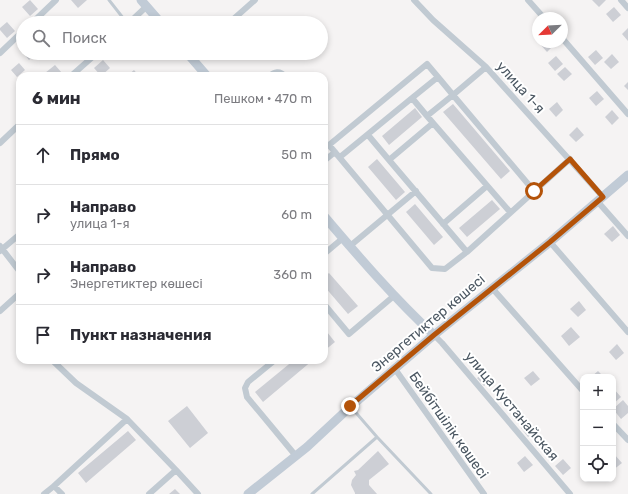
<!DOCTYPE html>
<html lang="ru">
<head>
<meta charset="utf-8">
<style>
  :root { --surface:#fff; --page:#f2f2f3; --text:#2b2b33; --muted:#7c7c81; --line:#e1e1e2 }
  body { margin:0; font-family:Rubik,sans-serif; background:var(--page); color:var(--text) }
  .controls { position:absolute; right:12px; bottom:12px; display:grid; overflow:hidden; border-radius:8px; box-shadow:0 2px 6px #0003 }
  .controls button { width:36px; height:36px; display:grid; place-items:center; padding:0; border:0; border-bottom:1px solid var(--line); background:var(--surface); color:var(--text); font:20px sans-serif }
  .compass { position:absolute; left:532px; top:12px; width:36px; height:36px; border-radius:50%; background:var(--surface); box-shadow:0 2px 6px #0003; rotate:246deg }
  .stop { position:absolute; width:12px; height:12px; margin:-9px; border:3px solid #b45309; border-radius:50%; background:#fff }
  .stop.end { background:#b45309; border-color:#fff; box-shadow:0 1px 4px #0008 }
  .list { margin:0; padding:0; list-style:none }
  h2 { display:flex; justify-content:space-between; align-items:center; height:52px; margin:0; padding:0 16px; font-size:17px }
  h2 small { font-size:13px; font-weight:400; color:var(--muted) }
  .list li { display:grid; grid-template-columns:26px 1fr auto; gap:12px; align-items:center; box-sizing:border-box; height:60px; padding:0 16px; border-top:1px solid var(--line) }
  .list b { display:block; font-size:15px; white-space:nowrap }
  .list p { margin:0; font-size:13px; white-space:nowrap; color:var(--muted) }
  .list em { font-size:13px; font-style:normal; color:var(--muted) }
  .icon { flex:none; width:22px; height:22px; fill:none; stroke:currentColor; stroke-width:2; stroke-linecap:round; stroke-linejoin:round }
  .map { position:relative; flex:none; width:628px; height:494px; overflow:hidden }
  .search { position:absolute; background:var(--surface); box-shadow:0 2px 6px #0003; left:16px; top:16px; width:312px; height:44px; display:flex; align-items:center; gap:10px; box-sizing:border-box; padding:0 14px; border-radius:22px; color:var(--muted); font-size:15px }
  .panel { position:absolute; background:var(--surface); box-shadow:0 2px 6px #0003; left:16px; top:72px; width:312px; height:292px; border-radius:12px }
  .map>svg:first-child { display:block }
  .building { fill:#cdcfd5 }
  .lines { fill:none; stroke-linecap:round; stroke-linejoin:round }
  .lane { stroke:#c1cad2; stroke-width:3 }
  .street { stroke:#c1cad2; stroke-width:6 }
  .secondary { stroke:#c1cbd6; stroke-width:9 }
  .route { stroke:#b45309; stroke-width:5 }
  .labels { text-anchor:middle; stroke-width:4; stroke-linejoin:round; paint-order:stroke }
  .street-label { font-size:14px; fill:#4a5661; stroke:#fff }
</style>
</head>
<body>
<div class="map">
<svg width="628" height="494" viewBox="0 0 628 494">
  <rect width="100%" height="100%" fill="#f5f3f3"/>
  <path class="building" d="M30,0L38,9L30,16L22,7Z
    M71,0H87L78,8Z
    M592,0H606L599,7Z
    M614,7L621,15L613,22L606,14Z
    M91,18L96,23H85Z
    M65,19L69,23H60Z
    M7,22L15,31L7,38L0,30V28Z
    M628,28V41L622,34Z
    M542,42H553L555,44L547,52L540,44Z
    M596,50L603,58L595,65L588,57Z
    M23,53H36L29,60Z
    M612,54L619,62L611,69L604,62Z
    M556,56L563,64L555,71L548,63Z
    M103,60L110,68L101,76L94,68Z
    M19,63L25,70L17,77L11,70Z
    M55,65L62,73L58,76H48L45,73Z
    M565,67L572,74L564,81L557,74Z
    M134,70L139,76H127Z
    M628,82V90L624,86Z
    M597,91L604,99L596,106L589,98Z
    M557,102L563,110L556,117L549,109Z
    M453,104L510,171L501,179L443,112Z
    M415,108L422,117L389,145L382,136Z
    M612,110L619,118L612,125L605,117Z
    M577,127L584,135L576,142L569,135Z
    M377,159L405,192L396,200L368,167Z
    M492,200L500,209L467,237L459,228Z
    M415,204L443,237L434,245L406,212Z
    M613,226L620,235L612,242L604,234Z
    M329,273L358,306L348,314L324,286V277Z
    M579,301L586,310L578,317L570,309Z
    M571,327L580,337L569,346L561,336Z
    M327,332L335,342L324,351V335Z
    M617,344L624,353L616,360L609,352Z
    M294,360H313L263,402L255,392Z
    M486,371L493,379L484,386L477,378Z
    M533,371L540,379L531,386L524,378Z
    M598,371L604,377H591Z
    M613,388L621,397L613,404Z
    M623,400L628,406V413L621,419L613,409Z
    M187,406L208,433L190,448L168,421Z
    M529,421L537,430L528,437L521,428Z
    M128,431L136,440L86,483L78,473Z
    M378,451L389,464L369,480V485L377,494H355V493L351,485L352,480L356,475L354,471L358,470Z
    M614,454L622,463L613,470V455Z
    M525,456L533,465L524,472L517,463Z
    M563,459L571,468L563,475L555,466Z
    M175,489L180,494H169Z"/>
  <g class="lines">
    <path class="lane" d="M109,0L127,23
      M267,76C274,70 280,68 287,76
      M377,437L431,494
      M312,494L377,437L351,407"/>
    <path class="street" d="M414,0L433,20L486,67L603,197
      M528,0L544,18
      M621,0L628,8
      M32,23L56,0
      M129,23L147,6
      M229,23L255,0
      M562,38L628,114
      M0,53L23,31
      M71,76L97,53
      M438,77L427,64L329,145L432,268L445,269L467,252L570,159
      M412,98L438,77L453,95L486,67
      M433,123L427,116L453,95L534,191
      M368,135L389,160L433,123L510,212
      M0,143L20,124
      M340,157L412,98L427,116
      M389,160L467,252
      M324,161L335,152
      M598,202L628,236
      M443,224L487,186
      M550,242L628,332
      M0,246L20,272
      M350,246L416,191
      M0,251L20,234
      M324,254L343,238
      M492,288L583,391
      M324,304L349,334L395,295
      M0,311L20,293
      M434,335L442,343L570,494
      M52,360L76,383L127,419
      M275,360L248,382L245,388L247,397L296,456
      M395,369L484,494
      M613,424L628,440
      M54,486L127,419L176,470
      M44,494L54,486L62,494
      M149,494L176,470L198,494"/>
    <path class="secondary" d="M141,0L161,23
      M187,53L207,76
      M324,216C358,256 395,299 434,335
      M248,494L307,447L350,407L434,335L550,242L628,175"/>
  </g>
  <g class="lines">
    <path class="route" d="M350,406L434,335L550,242L603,197L570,159L534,191"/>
  </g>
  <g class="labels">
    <g class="street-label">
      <text transform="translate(521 87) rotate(48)" y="5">улица 1-я</text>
      <text transform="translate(428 323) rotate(-40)" y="5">Энергетиктер көшесі</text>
      <text transform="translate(512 406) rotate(50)" y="5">улица Кустанайская</text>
      <text transform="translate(449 425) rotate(55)" y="5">Бейбітшілік көшесі</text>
    </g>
  </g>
</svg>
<div class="controls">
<button>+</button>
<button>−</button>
<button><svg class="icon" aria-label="locate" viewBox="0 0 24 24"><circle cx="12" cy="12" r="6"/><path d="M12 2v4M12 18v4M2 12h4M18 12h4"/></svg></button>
</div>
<svg class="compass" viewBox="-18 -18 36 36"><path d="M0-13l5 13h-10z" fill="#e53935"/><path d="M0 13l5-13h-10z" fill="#7c7c81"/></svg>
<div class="stop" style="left:534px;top:191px"></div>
<div class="stop end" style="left:350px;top:406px"></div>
<div class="search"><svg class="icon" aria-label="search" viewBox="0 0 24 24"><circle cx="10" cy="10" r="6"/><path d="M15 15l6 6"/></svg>Поиск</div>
<section class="panel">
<h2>6 мин<small>Пешком · 470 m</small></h2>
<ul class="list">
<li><svg class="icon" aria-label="ahead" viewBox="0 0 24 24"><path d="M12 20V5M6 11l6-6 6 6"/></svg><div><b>Прямо</b></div><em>50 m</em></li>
<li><svg class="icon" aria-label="right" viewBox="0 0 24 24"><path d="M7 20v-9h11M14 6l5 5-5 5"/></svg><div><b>Направо</b><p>улица 1-я</p></div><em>60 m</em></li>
<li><svg class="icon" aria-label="right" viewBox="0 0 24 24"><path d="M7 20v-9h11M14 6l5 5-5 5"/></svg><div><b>Направо</b><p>Энергетиктер көшесі</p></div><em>360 m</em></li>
<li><svg class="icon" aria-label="arrive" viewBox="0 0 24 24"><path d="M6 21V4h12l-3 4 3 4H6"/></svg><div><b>Пункт назначения</b></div></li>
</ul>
</section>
</div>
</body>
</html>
